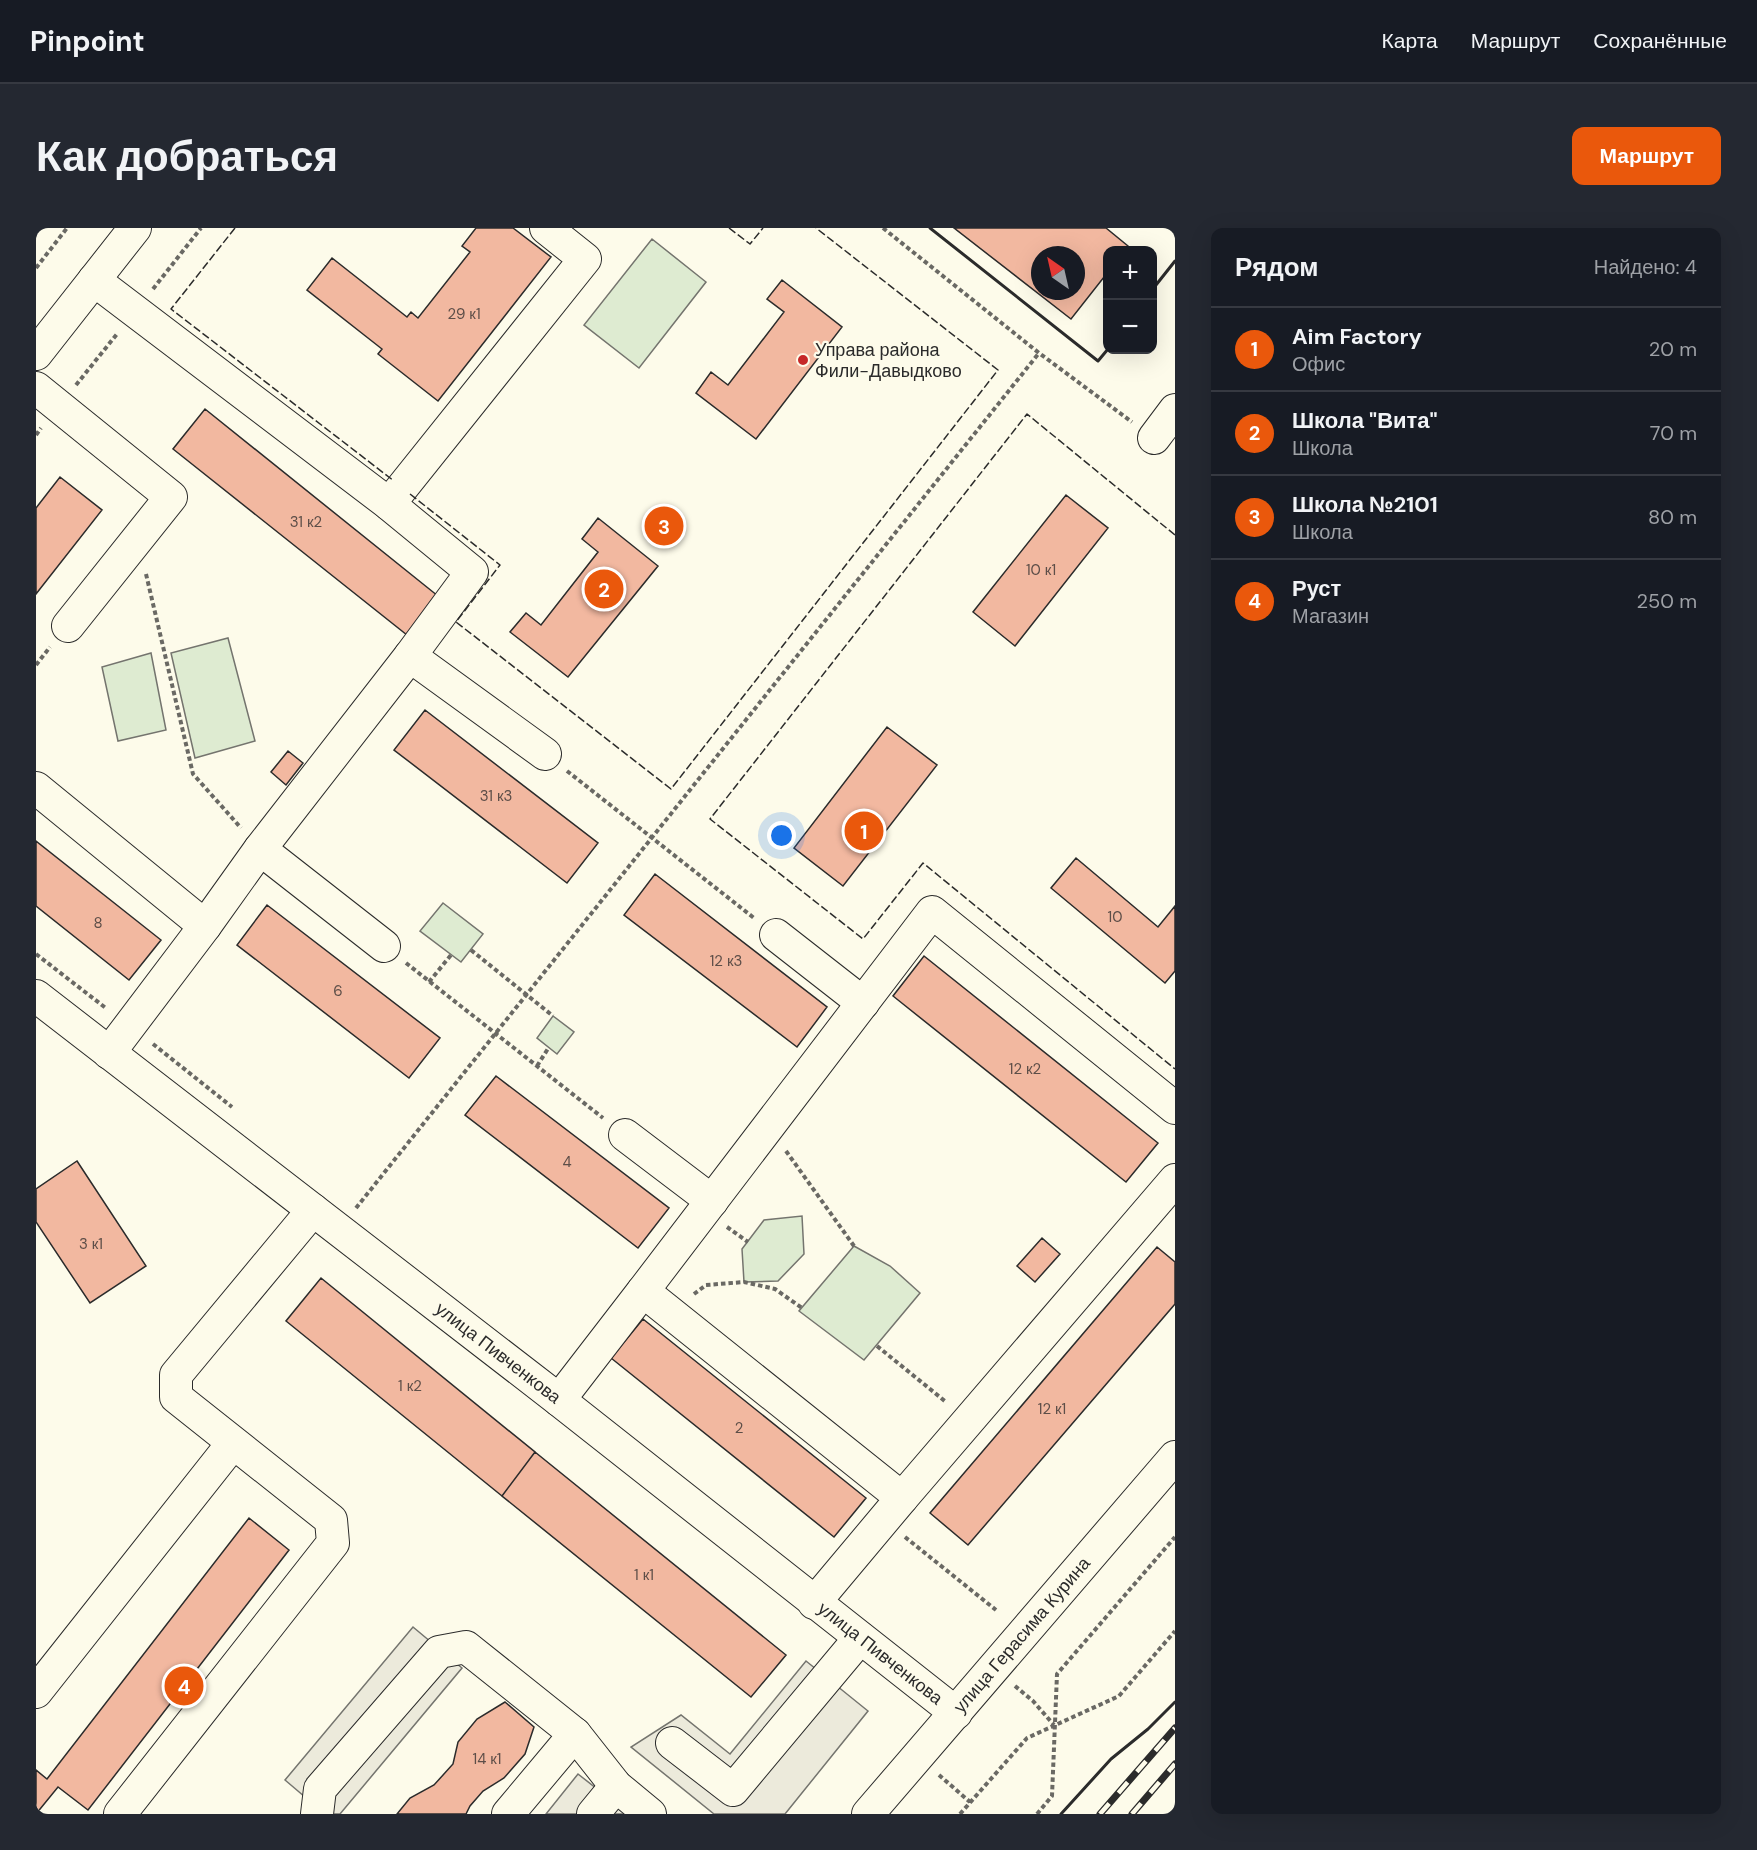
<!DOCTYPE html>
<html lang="ru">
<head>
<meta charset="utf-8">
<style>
  :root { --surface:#171b24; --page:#242831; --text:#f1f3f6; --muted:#9ea1a6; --line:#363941; --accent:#ea580c }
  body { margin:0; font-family:"DM Sans",sans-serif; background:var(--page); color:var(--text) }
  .controls { position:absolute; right:18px; top:18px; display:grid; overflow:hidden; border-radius:12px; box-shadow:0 6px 24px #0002 }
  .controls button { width:54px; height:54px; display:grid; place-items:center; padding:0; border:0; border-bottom:2px solid var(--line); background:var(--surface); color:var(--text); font:30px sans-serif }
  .compass { position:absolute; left:995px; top:18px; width:54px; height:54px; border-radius:50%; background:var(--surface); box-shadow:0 6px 24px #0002; rotate:326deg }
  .you { position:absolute; left:746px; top:608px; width:21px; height:21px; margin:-15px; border:4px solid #fff; border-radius:50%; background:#1a73e8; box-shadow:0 0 0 9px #1a73e833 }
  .badge { display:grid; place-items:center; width:39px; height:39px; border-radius:50%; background:var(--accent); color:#fff; font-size:20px; font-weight:700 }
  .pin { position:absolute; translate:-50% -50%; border:3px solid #fff; box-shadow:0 2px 6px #0006 }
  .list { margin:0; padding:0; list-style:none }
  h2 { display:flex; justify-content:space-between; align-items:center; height:78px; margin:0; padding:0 24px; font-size:26px }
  h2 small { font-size:20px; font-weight:400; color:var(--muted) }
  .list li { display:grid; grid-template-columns:39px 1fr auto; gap:18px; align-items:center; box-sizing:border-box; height:84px; padding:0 24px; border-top:2px solid var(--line) }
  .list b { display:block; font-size:22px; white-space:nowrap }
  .list p { margin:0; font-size:20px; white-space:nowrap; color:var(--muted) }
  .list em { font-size:20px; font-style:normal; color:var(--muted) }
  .map { position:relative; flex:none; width:1139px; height:1586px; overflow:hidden; border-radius:12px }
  header { display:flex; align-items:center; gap:36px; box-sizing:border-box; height:84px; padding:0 30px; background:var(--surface); border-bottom:2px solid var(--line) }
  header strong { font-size:28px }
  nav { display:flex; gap:33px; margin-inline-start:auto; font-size:21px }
  .intro { display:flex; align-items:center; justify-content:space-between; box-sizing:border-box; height:144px; padding:0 36px }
  h1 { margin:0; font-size:42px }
  .button { padding:15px 27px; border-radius:12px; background:var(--accent); color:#fff; font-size:21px; font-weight:700 }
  main { display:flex; gap:36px; padding:0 36px }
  aside { flex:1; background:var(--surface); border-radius:12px; box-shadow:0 6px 24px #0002 }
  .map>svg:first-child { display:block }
  .green { fill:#deebd1; stroke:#74746e; stroke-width:1.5 }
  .parking { fill:#eceadb; stroke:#74746e; stroke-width:1.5 }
  .building { fill:#f2b8a0; stroke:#2b2b2b; stroke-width:1.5; fill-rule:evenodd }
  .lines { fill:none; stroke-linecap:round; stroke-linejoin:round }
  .minor-casing { stroke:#2b2b2b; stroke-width:34 }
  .path { stroke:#6a6964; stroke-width:4; stroke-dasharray:4.5 3; stroke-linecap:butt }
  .minor { stroke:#fdfbea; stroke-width:32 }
  .rail-casing { stroke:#2b2b2b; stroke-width:7 }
  .rail { stroke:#fdfbea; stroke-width:4.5; stroke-dasharray:14; stroke-linecap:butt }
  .fence { stroke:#2b2b2b; stroke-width:1.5; stroke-dasharray:8 3; stroke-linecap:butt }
  .wall { stroke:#2b2b2b; stroke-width:3 }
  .poi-dot { fill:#c62828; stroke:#fdfbea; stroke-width:2 }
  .labels { text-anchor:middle; stroke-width:4.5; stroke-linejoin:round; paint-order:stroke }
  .number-label { font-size:15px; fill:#5d4e48 }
  .poi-label { font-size:18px; fill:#2b2b2b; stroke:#fdfbea; text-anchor:start }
  .street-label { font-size:18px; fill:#2b2b2b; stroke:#fdfbea }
</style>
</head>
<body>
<header>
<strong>Pinpoint</strong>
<nav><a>Карта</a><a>Маршрут</a><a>Сохранённые</a></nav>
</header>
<div class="intro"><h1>Как добраться</h1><a class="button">Маршрут</a></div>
<main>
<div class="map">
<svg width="1139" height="1586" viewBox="0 0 1139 1586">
  <rect width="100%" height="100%" fill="#fdfbea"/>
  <path class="green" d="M616,11L670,54L603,140L548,97Z
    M192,410L219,513L159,530L135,425Z
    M115,425L130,502L82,513L66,439Z
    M407,675L447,706L425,734L384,703Z
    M517,788L538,804L521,826L501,810Z
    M766,988L768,1026L742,1053L708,1054L706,1021L728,992Z
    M818,1018L854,1038L884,1065L828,1132L763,1083Z"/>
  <path class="parking" d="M377,1399L426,1440L304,1586H289L249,1552Z
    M770,1433L832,1483L749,1586H678L595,1519L645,1487L694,1526Z
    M542,1546L593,1586H510Z"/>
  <path class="building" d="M440,0H477L515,29L402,173L342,126L346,121L271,62L296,30L371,89L375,84L382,90L434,24L426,18Z
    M918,0H1070L1092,18L1088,22H1072V44L1035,91ZM1004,27H1040V63H1004Z
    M746,52L806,99L720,211L660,165L675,144L692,157L748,84L731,71Z
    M169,181L402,368L371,407L137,221Z
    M24,249L66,282L0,366V280Z
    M1030,267L1072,300L979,418L937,384Z
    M562,290L622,338L532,449L474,404L490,385L505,397L562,324L546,311Z
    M389,482L562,615L531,655L358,522Z
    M851,499L901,537L807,658L758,620Z
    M252,523L267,535L250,557L235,544Z
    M0,613L125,712L93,752L0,678Z
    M1040,630L1122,699L1139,678V743L1129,755L1015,660Z
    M619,646L791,779L761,819L588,687Z
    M231,677L404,810L373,850L201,717Z
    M888,728L1122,915L1090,954L857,768Z
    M460,848L633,980L602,1020L429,887Z
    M41,933L110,1038L54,1075L0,994V961Z
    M1006,1010L1024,1026L999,1054L981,1038Z
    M1121,1019L1139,1034V1076L932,1317L894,1285Z
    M285,1050L499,1224L466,1268L250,1093Z
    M607,1091L830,1270L798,1309L575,1130Z
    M499,1224L750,1427L715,1469L466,1268Z
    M213,1290L253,1322L52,1582L22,1559L0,1586V1542L11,1551Z
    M469,1474L498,1499L489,1526L468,1550L447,1563L434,1578L430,1586H361L374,1570L398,1557L417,1536L422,1514L441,1491Z"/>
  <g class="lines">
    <defs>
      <g id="minor">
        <path d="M58,52L353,276L436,344L374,428L224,621L169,698L73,825"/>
        <path d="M0,126L99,0"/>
        <path d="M0,160L135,269L32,398"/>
        <path d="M1118,210L1139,182"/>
        <path d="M353,276L549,31L510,0"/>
        <path d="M374,428L509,526"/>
        <path d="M0,560L169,698"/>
        <path d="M224,621L348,718"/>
        <path d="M740,707L827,775"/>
        <path id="s1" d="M0,768L523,1172L920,1485"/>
        <path d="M589,907L676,973"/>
        <path d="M607,1063L896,684L1139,880"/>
        <path d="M523,1172L607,1063L866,1270L778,1375"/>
        <path d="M866,1270L1139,952"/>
        <path d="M0,1464L197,1215"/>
        <path d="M636,1515L697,1562L824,1410"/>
        <path d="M84,1586L297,1315L295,1292L140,1169V1147L277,982"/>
        <path d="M281,1586L284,1561L403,1424L430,1419L539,1506L580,1558L614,1586"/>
        <path d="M472,1586L539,1506"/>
        <path d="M557,1586L580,1558"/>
        <path id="s2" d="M832,1586L1139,1229"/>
      </g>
    </defs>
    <use href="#minor" class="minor-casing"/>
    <path class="path" d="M847,0L1003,125L1096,194
      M0,40L31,0
      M117,61L165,0
      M40,157L81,106
      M0,207L5,200
      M110,346L157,546L205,600
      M0,437L14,419
      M531,543L718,690
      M435,722L517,788
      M0,726L71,781
      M370,735L567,890
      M393,754L415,727
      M117,816L196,879
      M501,838L513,819
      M750,923L818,1018
      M320,980L1003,125
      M691,999L712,1014
      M658,1066L670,1057L708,1054L739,1061L766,1080
      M841,1118L910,1174
      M869,1309L960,1382
      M979,1458L997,1473L1018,1497
      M903,1547L934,1574
      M924,1586L991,1510L1083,1468L1139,1403
      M1001,1586L1016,1568L1021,1446L1139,1309"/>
    <use href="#minor" class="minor"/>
    <defs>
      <path id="rail" d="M1064,1586L1139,1500
        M1096,1586L1139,1536
        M1137,1586L1139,1584"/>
    </defs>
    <use href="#rail" class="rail-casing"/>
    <use href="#rail" class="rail"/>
    <path class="fence" d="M199,0L135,81L358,253
      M693,0L714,16L727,0
      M374,266L464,337L420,394L635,561L962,142L780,0
      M1139,307L991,186L674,591L827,711L887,635L1139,841"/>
    <path class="wall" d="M894,0L1062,133L1072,121
      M1116,62L1139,33
      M1025,1586L1075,1531L1112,1501L1139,1474"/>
  </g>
  <circle class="poi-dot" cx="767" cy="132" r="6"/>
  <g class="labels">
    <g class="number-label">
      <text x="428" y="91">29 к1</text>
      <text x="270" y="299">31 к2</text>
      <text x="1005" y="347">10 к1</text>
      <text x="460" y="573">31 к3</text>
      <text x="1079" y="694">10</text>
      <text x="62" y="700">8</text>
      <text x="690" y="738">12 к3</text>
      <text x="302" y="768">6</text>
      <text x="989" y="846">12 к2</text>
      <text x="531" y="939">4</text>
      <text x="55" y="1021">3 к1</text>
      <text x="374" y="1163">1 к2</text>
      <text x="1016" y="1186">12 к1</text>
      <text x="703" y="1205">2</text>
      <text x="608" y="1352">1 к1</text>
      <text x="451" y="1536">14 к1</text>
    </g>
    <g class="poi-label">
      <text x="779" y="128">Управа района<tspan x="779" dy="21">Фили-Давыдково</tspan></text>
    </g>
    <g class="street-label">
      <text dy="6" stroke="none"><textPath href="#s1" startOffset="584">улица Пивченкова</textPath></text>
      <text dy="6" stroke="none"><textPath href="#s2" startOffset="236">улица Герасима Курина</textPath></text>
      <text dy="6" stroke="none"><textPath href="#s1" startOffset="1070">улица Пивченкова</textPath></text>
    </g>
  </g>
</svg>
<div class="controls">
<button>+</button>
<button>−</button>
</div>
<svg class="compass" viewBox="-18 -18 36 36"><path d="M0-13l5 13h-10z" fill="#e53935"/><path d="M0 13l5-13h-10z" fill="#9ea1a6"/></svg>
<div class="you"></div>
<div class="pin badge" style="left:828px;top:603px">1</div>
<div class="pin badge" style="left:568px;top:361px">2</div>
<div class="pin badge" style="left:628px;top:298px">3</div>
<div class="pin badge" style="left:148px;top:1458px">4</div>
</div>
<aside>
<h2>Рядом<small>Найдено: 4</small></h2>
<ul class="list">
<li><span class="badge">1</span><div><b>Aim Factory</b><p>Офис</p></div><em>20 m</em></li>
<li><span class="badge">2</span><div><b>Школа &quot;Вита&quot;</b><p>Школа</p></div><em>70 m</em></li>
<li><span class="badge">3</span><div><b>Школа №2101</b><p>Школа</p></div><em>80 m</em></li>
<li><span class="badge">4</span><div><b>Руст</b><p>Магазин</p></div><em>250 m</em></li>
</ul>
</aside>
</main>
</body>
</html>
